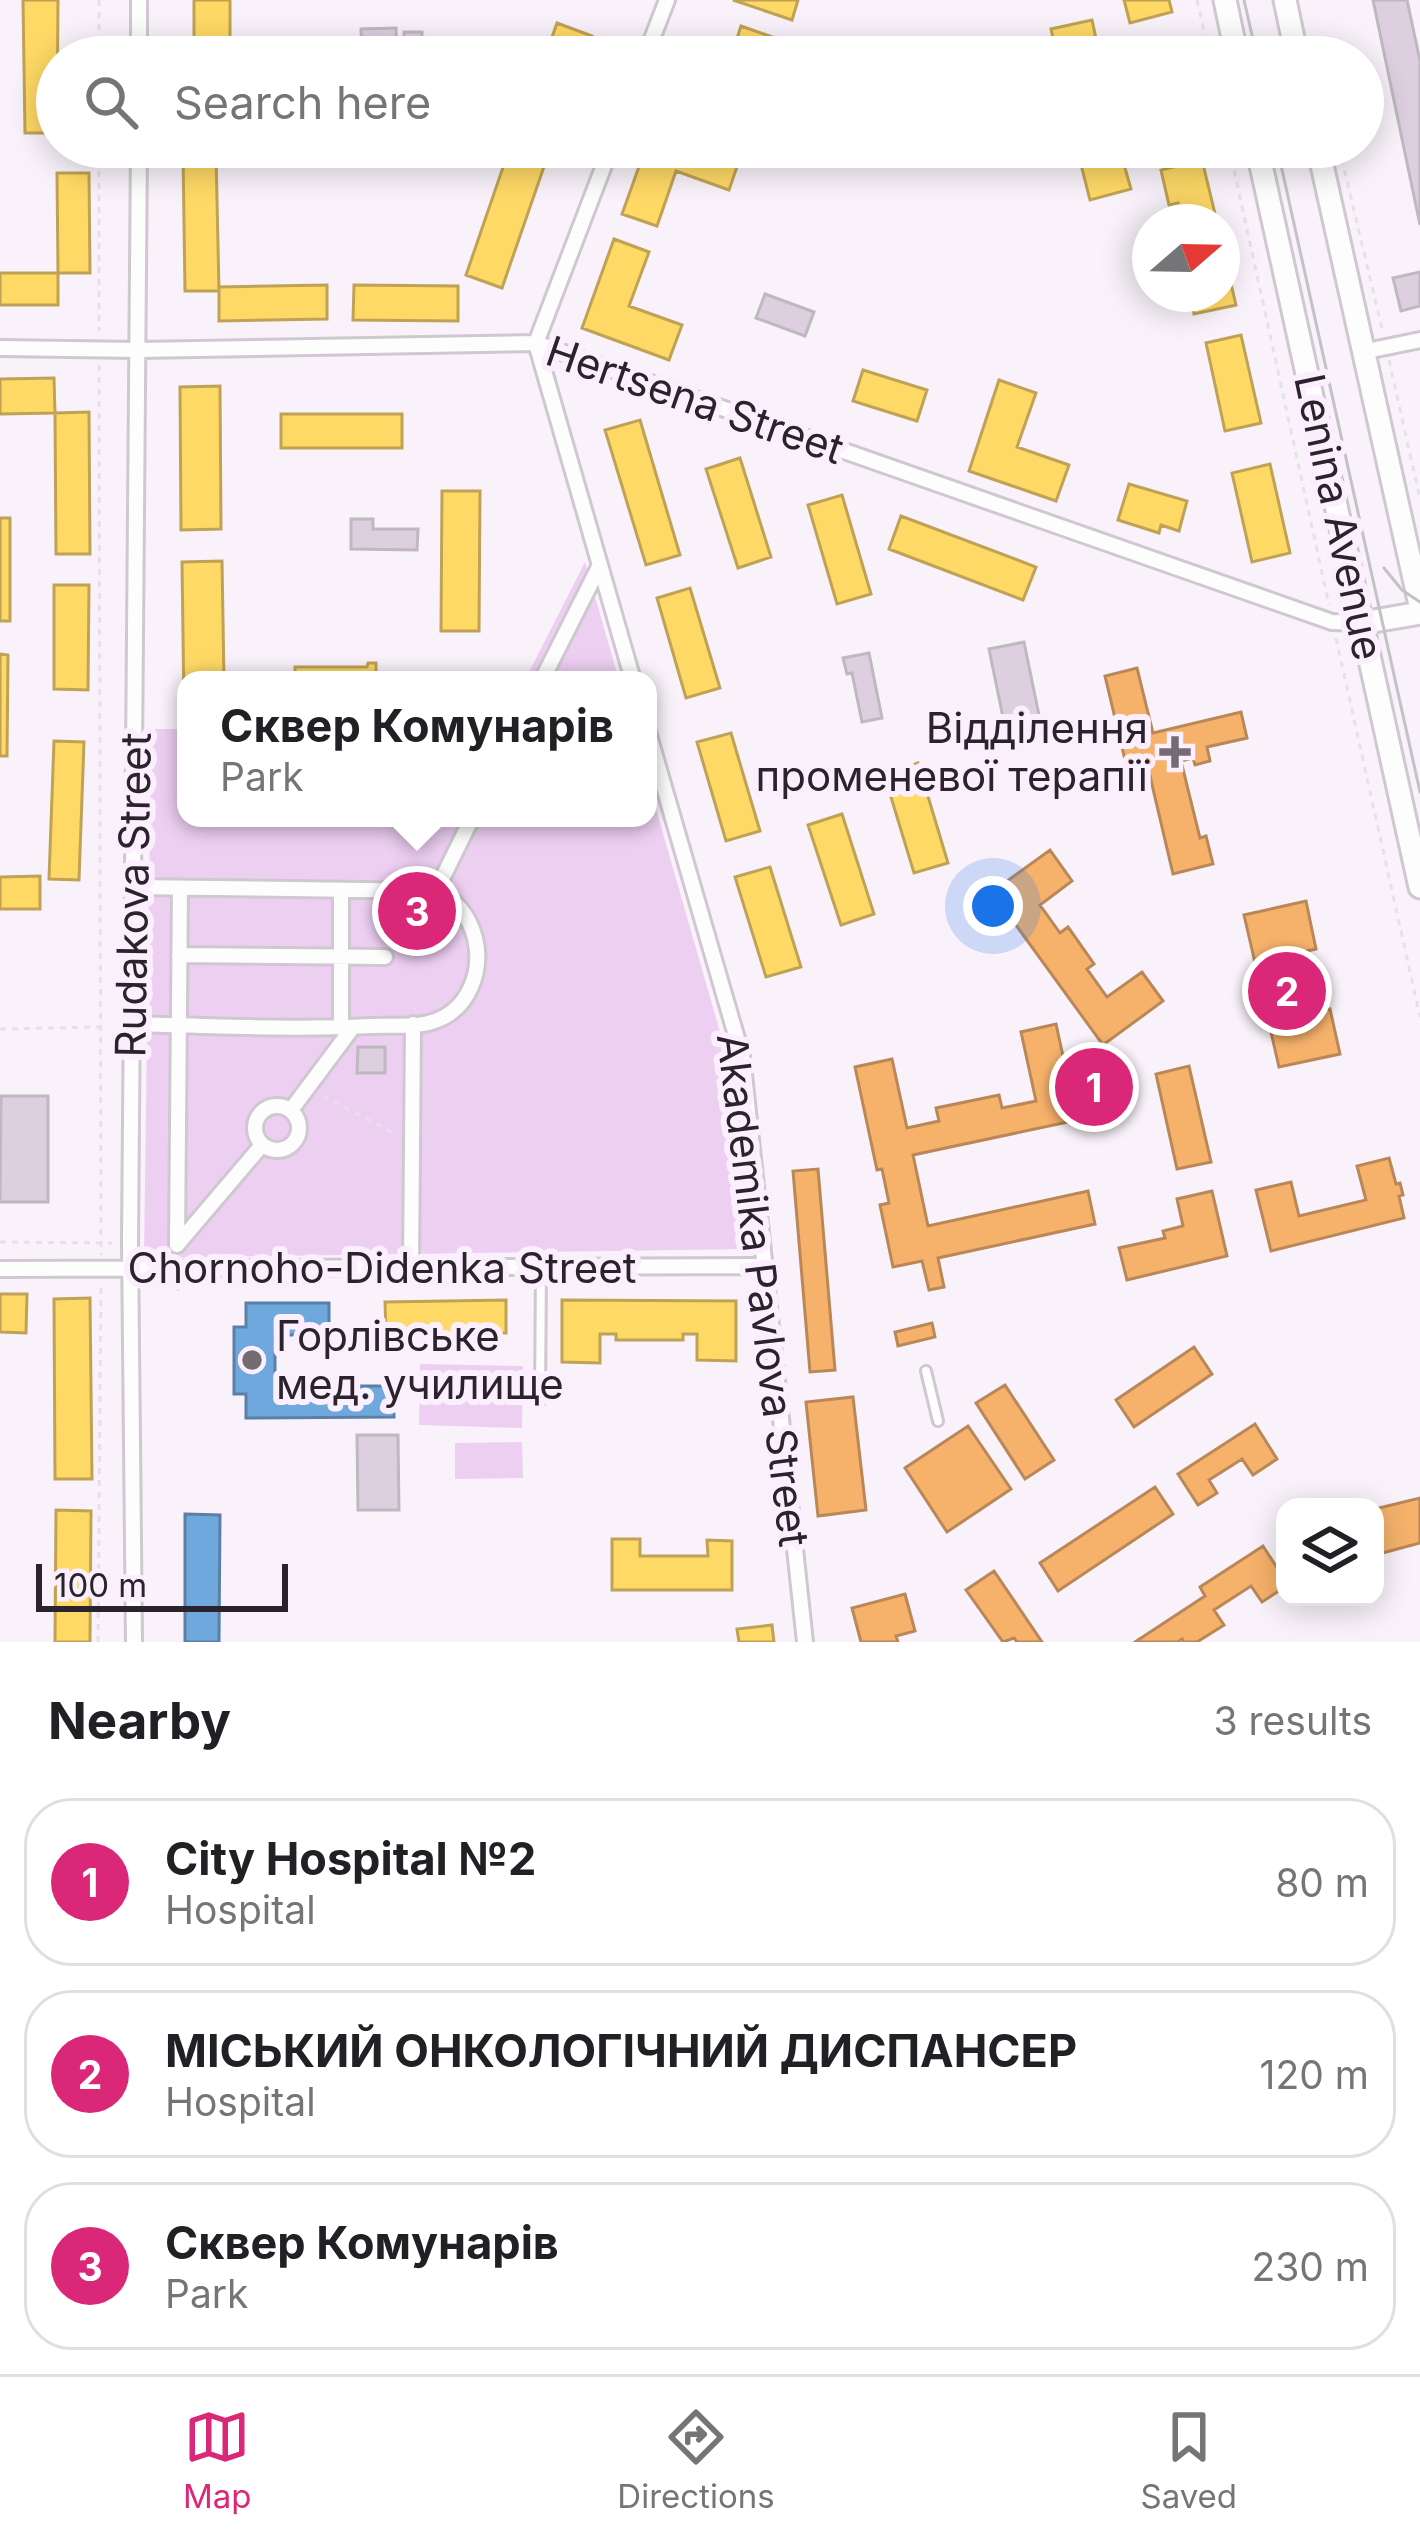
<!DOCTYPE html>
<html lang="en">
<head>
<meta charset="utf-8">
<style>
  :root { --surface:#fff; --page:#f6f6f6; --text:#202124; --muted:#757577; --line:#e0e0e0; --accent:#db2777 }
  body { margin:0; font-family:Inter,sans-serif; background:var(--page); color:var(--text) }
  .controls { position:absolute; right:36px; bottom:36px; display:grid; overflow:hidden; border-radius:24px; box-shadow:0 6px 30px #0003 }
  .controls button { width:108px; height:108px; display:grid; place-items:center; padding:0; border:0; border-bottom:3px solid var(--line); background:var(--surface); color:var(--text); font:60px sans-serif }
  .compass { position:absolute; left:1132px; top:204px; width:108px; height:108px; border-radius:50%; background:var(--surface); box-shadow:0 6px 30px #0003; rotate:70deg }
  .scale { position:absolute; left:36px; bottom:30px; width:252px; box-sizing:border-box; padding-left:12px; border:6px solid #2b232c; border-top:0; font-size:33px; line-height:42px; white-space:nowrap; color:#2b232c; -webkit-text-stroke:9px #fbeffd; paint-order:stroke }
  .you { position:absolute; left:993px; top:906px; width:42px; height:42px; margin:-30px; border:9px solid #fff; border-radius:50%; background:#1a73e8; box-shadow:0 0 0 18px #1a73e833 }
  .badge { display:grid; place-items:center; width:78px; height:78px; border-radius:50%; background:var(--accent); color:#fff; font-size:39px; font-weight:700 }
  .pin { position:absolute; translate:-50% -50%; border:6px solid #fff; box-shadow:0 3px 12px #0006 }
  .popup { position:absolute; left:177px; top:671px; width:480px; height:156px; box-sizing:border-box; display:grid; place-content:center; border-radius:24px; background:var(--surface); filter:drop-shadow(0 3px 9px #0005); font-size:39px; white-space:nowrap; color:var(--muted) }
  .popup b { font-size:45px; color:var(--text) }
  .popup::after { content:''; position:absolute; left:50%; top:100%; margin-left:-24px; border:24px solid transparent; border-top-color:var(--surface) }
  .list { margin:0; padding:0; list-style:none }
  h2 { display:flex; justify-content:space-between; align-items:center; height:156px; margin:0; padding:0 48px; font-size:51px }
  h2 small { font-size:39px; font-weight:400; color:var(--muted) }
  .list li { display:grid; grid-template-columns:78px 1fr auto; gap:36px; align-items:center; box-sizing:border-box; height:168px; margin:0 24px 24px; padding:0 24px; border:3px solid var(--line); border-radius:48px }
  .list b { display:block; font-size:45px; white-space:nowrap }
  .list p { margin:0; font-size:39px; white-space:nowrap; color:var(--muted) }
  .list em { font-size:39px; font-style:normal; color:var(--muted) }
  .icon { flex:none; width:66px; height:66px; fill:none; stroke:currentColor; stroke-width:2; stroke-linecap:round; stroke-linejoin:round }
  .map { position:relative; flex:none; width:1420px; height:1642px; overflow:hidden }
  .search { position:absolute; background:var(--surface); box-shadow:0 6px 30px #0003; left:36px; right:36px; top:36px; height:132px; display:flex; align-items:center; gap:30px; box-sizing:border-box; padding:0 42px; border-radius:66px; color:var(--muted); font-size:45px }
  .sheet { height:732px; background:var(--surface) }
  nav { display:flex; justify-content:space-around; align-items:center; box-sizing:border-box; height:168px; border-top:3px solid var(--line); background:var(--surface); font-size:33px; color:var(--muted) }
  nav a { display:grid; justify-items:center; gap:6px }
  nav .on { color:var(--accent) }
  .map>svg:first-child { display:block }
  .green { fill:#edcff2 }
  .homes { fill:#ffd966; stroke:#bfa255; stroke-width:3 }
  .schools { fill:#6fa8dc; stroke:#5b80a7; stroke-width:3 }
  .health { fill:#f6b26b; stroke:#b98758; stroke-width:3 }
  .building { fill:#ddcfe0; stroke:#beb8bf; stroke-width:3 }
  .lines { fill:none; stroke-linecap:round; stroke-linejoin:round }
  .lane-casing { stroke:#cfc8d0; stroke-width:14 }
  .street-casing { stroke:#cfc8d0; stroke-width:20 }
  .secondary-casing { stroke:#cfc8d0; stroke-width:27 }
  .path { stroke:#e4e2e4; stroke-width:3; stroke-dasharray:6 6; stroke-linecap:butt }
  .lane { stroke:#fefdfe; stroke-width:8 }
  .street { stroke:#fefdfe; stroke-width:14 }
  .secondary { stroke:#fefdfe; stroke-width:21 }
  .tram { stroke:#c3c2c4; stroke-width:3 }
  .poi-dot { fill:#736b74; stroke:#fbeffd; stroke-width:4.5 }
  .labels { text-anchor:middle; stroke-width:12; stroke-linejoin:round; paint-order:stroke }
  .street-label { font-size:42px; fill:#2b232c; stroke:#fbeffd }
  .poi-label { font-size:42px; fill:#2b232c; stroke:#fbeffd; text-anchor:end }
</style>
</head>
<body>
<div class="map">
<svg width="1420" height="1642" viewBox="0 0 1420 1642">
  <rect width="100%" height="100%" fill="#f9f2fa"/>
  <path class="green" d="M585,562L619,680H525Z
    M151,729H186V818H648V781L728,1060L748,1249L144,1258Z
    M420,1364L523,1366L522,1428L419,1425Z
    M522,1442L523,1478L455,1479V1443Z"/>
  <path class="homes" d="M23,0H58L57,133H25Z
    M194,0H230V57H194Z
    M733,0H798L792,20Z
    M1124,0H1169L1172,12L1130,23Z
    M1092,20L1100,57H1057L1051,29Z
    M557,23L592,36L585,57H545Z
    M741,26L778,39L771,57H731Z
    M510,147L547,158L502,288L466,275Z
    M646,147H719L741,155L729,190L676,171L657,226L622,214Z
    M1087,147H1119L1131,189L1090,200L1077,149Z
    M216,153L219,291H185L183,154Z
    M1202,160L1217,222H1183L1178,203L1169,205L1161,170Z
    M57,173H89L90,273H58Z
    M614,239L649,252L629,306L682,325L669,360L582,328Z
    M1222,246L1236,305L1194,314L1190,294H1222Z
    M0,273H58V305H0Z
    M327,285V319L219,321V287Z
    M354,285L458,286V321L353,320Z
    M1241,335L1261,423L1225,431L1206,343Z
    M863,370L927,390L917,421L853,401Z
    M54,378L55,413L0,414V379Z
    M999,380L1036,393L1017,447L1069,465L1056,501L969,471Z
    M220,386L221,529L181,530L180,387Z
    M89,412L90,554H56L55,413Z
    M281,414H402V448H281Z
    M640,420L680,555L646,565L605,430Z
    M740,458L771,557L738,568L706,469Z
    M1270,464L1290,553L1252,562L1232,473Z
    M1129,484L1187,501L1179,531L1161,525L1159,533L1118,520Z
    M442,491H480L479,631H441Z
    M842,495L871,594L837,604L808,505Z
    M901,516L1036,567L1023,600L889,549Z
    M0,518H10V621H0Z
    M222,561L224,680H186L184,706L182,562Z
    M54,585H89L88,690L54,689Z
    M690,588L720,688L686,698L657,598Z
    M0,654L8,655L7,756H0Z
    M368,663H376V680H295V667H367Z
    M731,733L760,831L726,841L697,742Z
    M54,741L84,742L79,880L49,879Z
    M918,763L948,863L914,873L884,774Z
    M842,814L874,914L841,925L808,825Z
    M770,867L801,967L766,977L735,877Z
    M40,876V909H0V877Z
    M0,1294H27L26,1333L0,1332Z
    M90,1298L92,1479H55L54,1299Z
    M506,1300V1333L386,1334L385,1302Z
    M562,1300L736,1301V1361L697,1360V1334H683V1340H616V1334H600V1363L562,1362Z
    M56,1510L91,1511L90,1642H55Z
    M612,1539H640V1556H708L707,1540L732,1541V1590H612Z
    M772,1625L774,1642H739L737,1629Z"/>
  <path class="schools" d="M246,1303H329V1335H275V1386H393L394,1417L246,1418V1394H234V1327H246Z
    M185,1514L220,1515L219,1642H185Z"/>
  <path class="health" d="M1137,668L1153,733L1241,712L1247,738L1207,747L1210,761L1195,765L1193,758L1181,761L1200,838L1206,836L1213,864L1173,874L1146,759L1126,764L1105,676Z
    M1050,850L1072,881L1040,905L1060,933L1068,927L1094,964L1087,969L1107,997L1142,972L1163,1001L1103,1045L992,892Z
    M1306,901L1316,949L1293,954L1306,1014L1330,1009L1340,1054L1279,1067L1244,915Z
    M1056,1024L1077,1120L913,1155L928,1226L1088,1191L1095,1224L938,1258L944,1287L929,1290L922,1261L893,1267L880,1205L889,1203L882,1169L877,1170L855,1067L892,1059L907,1128L939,1121L936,1108L999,1095L1002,1108L1036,1101L1021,1032Z
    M1189,1066L1211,1162L1177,1169L1156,1074Z
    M1389,1158L1396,1184L1400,1183L1403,1195L1399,1196L1404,1218L1271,1251L1256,1190L1291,1182L1299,1216L1366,1200L1357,1166Z
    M818,1169L835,1370L810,1372L793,1171Z
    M1212,1191L1227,1256L1127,1280L1119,1248L1165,1238L1163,1231L1183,1226L1177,1199Z
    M932,1323L935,1337L898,1346L895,1332Z
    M1194,1347L1212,1374L1134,1427L1116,1400Z
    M1005,1385L1054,1460L1025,1479L976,1403Z
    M853,1397L866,1510L818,1516L806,1402Z
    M1255,1424L1277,1459L1253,1475L1242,1459L1209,1480L1217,1493L1198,1505L1178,1474Z
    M968,1426L1011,1489L947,1532L905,1468Z
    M1155,1487L1173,1514L1058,1591L1040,1563Z
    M1420,1498V1543L1375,1555V1509Z
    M1263,1546L1285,1580V1587L1262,1602L1251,1586L1214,1610L1224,1625L1197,1642H1184L1182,1639L1178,1642H1135L1205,1596L1200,1587Z
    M994,1571L1042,1642H1017L1014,1638L1003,1642L966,1590Z
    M905,1594L915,1631L896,1636L898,1642H861L852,1608Z"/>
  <path class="building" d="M1373,0H1407L1420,61V225Z
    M396,28L397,57H362L361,29Z
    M404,32H422L421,57H404Z
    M814,40L851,54L850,57H808Z
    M1420,272V306L1401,311L1393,278Z
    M765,294L814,312L805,336L756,318Z
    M351,519H373V529H418L417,550L351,549Z
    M1024,642L1042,730L1007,737L989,649Z
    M869,653L882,718L862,722L852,673L847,674L843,658Z
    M358,1047H385V1073H357Z
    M1,1096H48V1202H0Z
    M357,1435H398L399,1510H358Z"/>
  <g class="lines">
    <defs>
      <path id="lane" d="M926,1371L938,1421
        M540,1401L541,1267"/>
      <path id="street" d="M139,57V0
        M645,57L667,0
        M611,147L536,343L633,680
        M0,348L138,350L536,343L1332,622L1362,623
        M1362,352L1420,340
        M542,680L600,565
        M648,732L742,1056L805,1642
        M341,890V1028
        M436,891L472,818
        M179,955L385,957
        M132,1024C212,1026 292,1030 371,1026C391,1025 416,1028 435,1021C469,1009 483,971 475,938C469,916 457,900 436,891L133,887
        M255 1128a22 22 0 1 1 44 0a22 22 0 1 1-44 0Z
        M291,1110L353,1027
        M177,1245L180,888
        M177,1245L262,1145
        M411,1268L413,1024
        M0,1269L765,1266
        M134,1642L130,1243L139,147"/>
      <path id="secondary" d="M1225,0L1237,57
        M1285,0L1297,57
        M1257,147L1420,887
        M1318,147L1420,605
        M1362,623L1420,613"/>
    </defs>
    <use href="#lane" class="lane-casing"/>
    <use href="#street" class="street-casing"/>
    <use href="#secondary" class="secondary-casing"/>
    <path class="path" d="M99,0V57
      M1197,0L1210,57
      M99,147V331
      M1229,147L1329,605
      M1339,147L1383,333
      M1389,360L1420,499
      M99,365L101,1255
      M1336,638L1420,1017
      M0,1029L100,1027
      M323,1096L394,1133
      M0,1242L112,1243
      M178,1285V1296
      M98,1642L101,1283"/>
    <use href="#lane" class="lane"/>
    <use href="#street" class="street"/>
    <use href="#secondary" class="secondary"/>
    <path class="tram" d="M1244,0L1257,57
      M1277,147L1420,792
      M1384,568L1402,590L1420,602"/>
  </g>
  <g class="poi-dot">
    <path d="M1169 734h12v12h12v12h-12v12h-12v-12h-12v-12h12z"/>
    <circle cx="252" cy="1360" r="12"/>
  </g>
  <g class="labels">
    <g class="street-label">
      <text transform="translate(695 400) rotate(19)" y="15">Hertsena Street</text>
      <text transform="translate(1339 517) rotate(78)" y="15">Lenina Avenue</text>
      <text transform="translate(133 895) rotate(-89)" y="15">Rudakova Street</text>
      <text x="382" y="1283">Chornoho-Didenka Street</text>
      <text transform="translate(763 1290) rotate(83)" y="15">Akademika Pavlova Street</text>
    </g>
    <g class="poi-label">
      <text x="1148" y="743">Відділення<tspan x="1148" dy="48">променевої терапії</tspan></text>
      <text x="276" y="1351" text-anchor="start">Горлівське<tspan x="276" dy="48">мед. училище</tspan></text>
    </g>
  </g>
</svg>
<div class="controls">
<button><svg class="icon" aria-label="layers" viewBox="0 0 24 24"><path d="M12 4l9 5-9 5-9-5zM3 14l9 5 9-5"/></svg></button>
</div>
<svg class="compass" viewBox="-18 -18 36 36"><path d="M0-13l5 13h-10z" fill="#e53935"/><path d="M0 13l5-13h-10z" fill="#757577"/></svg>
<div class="scale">100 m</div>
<div class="you"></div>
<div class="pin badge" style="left:1094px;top:1087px">1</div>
<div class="pin badge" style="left:1287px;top:991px">2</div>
<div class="pin badge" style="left:417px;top:911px">3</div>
<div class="popup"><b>Сквер Комунарів</b>Park</div>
<div class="search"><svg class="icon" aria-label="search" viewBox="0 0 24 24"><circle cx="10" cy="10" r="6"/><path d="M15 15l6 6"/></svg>Search here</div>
</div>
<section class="sheet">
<h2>Nearby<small>3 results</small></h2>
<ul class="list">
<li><span class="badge">1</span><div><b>City Hospital №2</b><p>Hospital</p></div><em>80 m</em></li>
<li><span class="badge">2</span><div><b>МІСЬКИЙ ОНКОЛОГІЧНИЙ ДИСПАНСЕР</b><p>Hospital</p></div><em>120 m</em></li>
<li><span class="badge">3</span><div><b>Сквер Комунарів</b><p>Park</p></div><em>230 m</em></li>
</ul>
</section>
<nav>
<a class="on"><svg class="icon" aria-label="map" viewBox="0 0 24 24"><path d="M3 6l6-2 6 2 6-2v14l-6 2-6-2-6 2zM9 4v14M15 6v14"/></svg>Map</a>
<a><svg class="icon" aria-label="directions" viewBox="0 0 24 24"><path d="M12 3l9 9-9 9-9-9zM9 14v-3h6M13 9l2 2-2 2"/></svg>Directions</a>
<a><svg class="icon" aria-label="saved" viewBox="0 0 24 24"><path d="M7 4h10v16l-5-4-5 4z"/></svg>Saved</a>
</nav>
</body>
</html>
